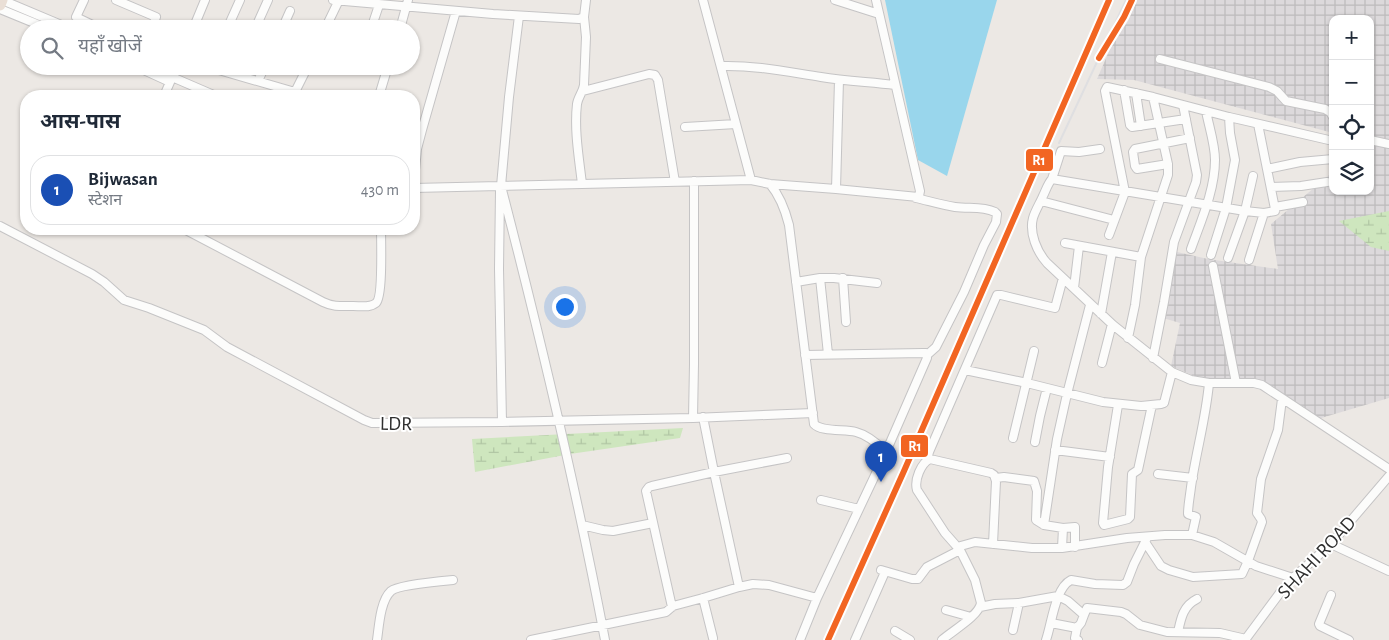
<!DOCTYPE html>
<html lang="hi">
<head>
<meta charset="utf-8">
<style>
  :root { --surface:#fff; --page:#f2f2f3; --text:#1f2937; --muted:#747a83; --line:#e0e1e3; --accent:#d93025 }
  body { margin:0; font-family:"Alegreya Sans","Noto Sans Devanagari",sans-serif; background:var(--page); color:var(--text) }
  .controls { position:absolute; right:15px; top:15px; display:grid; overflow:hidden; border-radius:10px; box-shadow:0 1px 4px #0004 }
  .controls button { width:45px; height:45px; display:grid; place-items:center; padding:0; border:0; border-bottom:1px solid var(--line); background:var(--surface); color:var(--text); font:25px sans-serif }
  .you { position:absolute; left:564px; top:306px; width:18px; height:18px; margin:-12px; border:4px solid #fff; border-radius:50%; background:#1a73e8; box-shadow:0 0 0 8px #1a73e833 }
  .badge { display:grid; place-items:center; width:32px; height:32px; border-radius:50%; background:var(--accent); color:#fff; font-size:16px; font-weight:700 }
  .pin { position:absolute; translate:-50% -41px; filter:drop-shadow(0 1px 2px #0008) }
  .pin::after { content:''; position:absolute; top:26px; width:18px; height:15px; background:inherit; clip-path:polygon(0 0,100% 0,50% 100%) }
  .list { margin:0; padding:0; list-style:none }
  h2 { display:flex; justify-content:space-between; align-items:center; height:65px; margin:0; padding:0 20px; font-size:21px }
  h2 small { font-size:16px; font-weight:400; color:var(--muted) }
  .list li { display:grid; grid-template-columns:32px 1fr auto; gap:15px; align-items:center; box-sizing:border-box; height:70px; margin:0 10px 10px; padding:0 10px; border:1px solid var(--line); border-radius:20px }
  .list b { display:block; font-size:19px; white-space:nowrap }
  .list p { margin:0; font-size:16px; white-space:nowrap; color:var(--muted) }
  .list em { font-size:16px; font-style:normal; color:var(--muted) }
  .icon { flex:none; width:28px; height:28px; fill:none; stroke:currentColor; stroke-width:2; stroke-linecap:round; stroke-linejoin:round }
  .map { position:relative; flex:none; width:1389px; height:640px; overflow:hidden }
  .search { position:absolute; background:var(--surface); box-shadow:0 1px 4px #0004; left:20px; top:20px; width:400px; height:55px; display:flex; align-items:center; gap:12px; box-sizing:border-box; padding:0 18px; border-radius:28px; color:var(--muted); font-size:19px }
  .panel { position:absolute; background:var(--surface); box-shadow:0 1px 4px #0004; left:20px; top:90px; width:400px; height:145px; border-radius:20px }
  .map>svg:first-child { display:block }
  .industrial { fill:url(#industrial-grid) }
  .wetland { fill:url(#wetland-marsh) }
  .water { fill:#99d6ec }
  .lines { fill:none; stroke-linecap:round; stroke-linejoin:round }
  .minor-casing { stroke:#c5c4c5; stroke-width:10 }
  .highway-casing { stroke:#c6c5c4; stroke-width:14 }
  .minor { stroke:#fcfcfb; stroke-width:8 }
  .highway { stroke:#eadfd6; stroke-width:11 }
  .rail { stroke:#dfdfe1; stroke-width:2 }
  .rail-1-casing { stroke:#fff; stroke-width:10 }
  .rail-1 { stroke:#f26522; stroke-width:6 }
  .labels { text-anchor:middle; stroke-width:4; stroke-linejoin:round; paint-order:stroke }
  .street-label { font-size:20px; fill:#2e2e2e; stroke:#fff }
  .line-badge { stroke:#fff; stroke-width:2 }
  .badge-label { font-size:14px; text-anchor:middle; font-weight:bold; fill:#fff }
</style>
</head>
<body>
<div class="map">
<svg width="1389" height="640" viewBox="0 0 1389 640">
  <defs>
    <pattern id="industrial-grid" width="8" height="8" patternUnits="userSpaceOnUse" patternTransform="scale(1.25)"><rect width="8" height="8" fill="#dcd9db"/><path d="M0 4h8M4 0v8" fill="none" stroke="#bdbbbc"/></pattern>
    <pattern id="wetland-marsh" width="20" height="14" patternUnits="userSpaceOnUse" patternTransform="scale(1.25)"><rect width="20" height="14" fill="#cee6be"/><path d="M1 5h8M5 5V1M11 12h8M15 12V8" fill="none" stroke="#b1c6a4"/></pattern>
  </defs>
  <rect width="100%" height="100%" fill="#ece8e4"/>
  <path class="industrial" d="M1137,0H1389V398L1311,421L1261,380L1237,382L1204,380L1171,366L1180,323L1163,318L1177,252L1208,259L1278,269L1271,224L1333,172V191H1370V19H1333V133L1134,80L1097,79L1110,49L1128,21Z"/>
  <path class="wetland" d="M1389,211V251L1371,247L1339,221Z
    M683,428L680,438L570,454L475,472L472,439Z"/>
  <path class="water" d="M885,0H997L947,176L918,160Z"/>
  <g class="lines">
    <defs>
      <path id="minor" d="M2,0L71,29
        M84,0L76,17L101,29
        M116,0L156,17L152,29
        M333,0L493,14L579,19L584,17L586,0
        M703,0L751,180
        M835,0L879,14
        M0,9L49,29
        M193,29L205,0
        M227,29L240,0
        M255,29L268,0
        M282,29L290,11
        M325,29L339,0
        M371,29L379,5
        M400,29L408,0
        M1160,59L1269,87L1277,91L1286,101L1325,109L1330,112L1333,117
        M135,66L170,82
        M154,66L173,75
        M205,66L295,92
        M721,66C755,65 788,72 821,77C846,81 871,82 895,85
        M172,77L216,96
        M258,81L265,66
        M1124,90L1130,125L1132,127L1186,119
        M583,91L649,74L655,75L658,80L675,182
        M1136,93L1141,126
        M164,96L177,66
        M293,96L308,66
        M379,96L388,66
        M1258,124L1275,209V211L1264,213L1245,211L1052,179C1048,183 1046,190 1043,196C1040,203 1035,211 1033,218C1029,233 1037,252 1047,263L1113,325L1172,372L1191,380L1209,383H1254L1262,385L1389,469
        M685,127L736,124
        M1370,140L1389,144
        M1168,164L1137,169L1135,166L1133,152L1135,149L1190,138
        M1267,169L1300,162L1333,159
        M1052,179L1061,151L1079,152L1100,149
        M414,180L417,149L422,130L456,11
        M582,184C579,158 574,130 577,104C578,97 583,92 584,85L586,37L584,17
        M770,184C780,196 785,209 789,225L814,424C821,432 845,429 856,432C868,435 878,444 886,452
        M501,186C540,336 576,487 605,640
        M1271,187L1301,186L1327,182
        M414,188L751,180L770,184L836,189L918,197L919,196L920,191L876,0
        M836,189L839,80
        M916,198C929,201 942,205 955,207C969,209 982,206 995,212L997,214L996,222L984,245L964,292L936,347L927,355
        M1041,201L1114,220
        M1275,207L1303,202
        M0,226L92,274L104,282L124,300L149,308L204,330L227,347L364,420L372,423L502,422L693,418L813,413
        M184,229L323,302C333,307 342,306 353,306C361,306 370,308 376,303C383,297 381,240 381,229
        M1109,235L1125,192L1105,91L1107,87L1153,97L1229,117L1333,141
        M1065,243L1141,257
        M1191,249C1201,221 1215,190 1215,160C1215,144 1209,127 1206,111
        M1211,255L1226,208L1235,160L1230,133L1229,117
        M1228,258L1245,211L1253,176
        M1249,260L1264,213
        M1213,266L1236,383
        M820,278L828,354
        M843,278L846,322
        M796,282L820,278H834L877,283
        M1074,288L1079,246
        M1101,314L1112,252
        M1128,338L1135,305L1141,257L1168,175V164L1153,97
        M805,355L923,353H926L927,358L886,452L817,598
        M1153,358L1164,302L1174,242L1196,182L1197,175L1183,105
        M1102,363L1112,324
        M965,370L1027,383L1103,402L1141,406L1161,404L1164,403L1172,372
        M1118,405L1108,467L1103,523L1104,525L1128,519L1130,517L1132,474L1138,470L1152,405
        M703,417L714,472L739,587
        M693,418L694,364V181
        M502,422L499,269L500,191L501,186L509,97L519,16
        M1013,438L1034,351
        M1035,442L1040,416L1047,388
        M1055,450L1110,457
        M927,460L929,452L997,295H1001L1055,308L1063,278
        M1158,474L1193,478
        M996,478L1004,477L1034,481L1037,491L1036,520L1044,525L1063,528L1062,548
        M821,500L859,509
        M582,525L603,530L613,531L653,523
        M1044,525L1057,439L1067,394L1090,305
        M1063,528L1075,527V547
        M1192,535L1196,517L1188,514C1188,505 1190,496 1191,487C1196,452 1206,418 1209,383
        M1145,542L1161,566L1169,570L1193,577L1242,574L1248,561L1262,522L1261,519L1257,513L1261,479L1278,430L1282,399
        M1331,544L1389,571
        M957,547L975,542L1032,548H1062L1127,538L1165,535H1192L1214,542L1256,566L1293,578
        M881,570L912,579H918L927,567L960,550
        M1331,595L1319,624L1320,626L1349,640
        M703,598L713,638
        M672,607L646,491L649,487L652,486L714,472L787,458
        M980,607L995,604L1019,603L1058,596L1068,601L1084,615L1087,608L1121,612L1126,614L1140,625L1167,632L1220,633L1246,639
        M946,610L971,617
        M1051,623L1077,628L1081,623L1084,615
        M1077,628L1075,638L1076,639L1078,640
        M1013,630L1019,603
        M895,631L910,640
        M1178,632C1181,618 1183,606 1197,599
        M377,640C379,627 380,601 391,591C398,585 442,581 453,580
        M531,640L666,612L673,606L703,598L739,587L753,584L769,585L817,598L800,640
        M855,640L885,572
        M942,640C952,631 979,616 981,603L975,580L960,550L945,533L917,490C914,480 921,463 930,459L991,473L994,475L996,481L993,544
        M1046,640C1052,623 1055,588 1071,580L1095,584L1123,585L1127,582L1134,564L1147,538
        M1245,640L1282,590L1293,578L1331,544L1389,476"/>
      <path id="highway" d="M0,5L2,0"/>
    </defs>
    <use href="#minor" class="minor-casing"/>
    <use href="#highway" class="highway-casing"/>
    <use href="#minor" class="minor"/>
    <use href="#highway" class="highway"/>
    <path class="rail" d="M1059,143L1126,0"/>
    <defs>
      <path id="rail-1" d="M1099,58L1124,17L1132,0
        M828,640L904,471L1109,0"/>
    </defs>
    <use href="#rail-1" class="rail-1-casing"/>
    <use href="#rail-1" class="rail-1"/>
  </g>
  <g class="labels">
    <g class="street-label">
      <text transform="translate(396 423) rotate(1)" y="7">LDR</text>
      <text transform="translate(1316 557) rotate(-47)" y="7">SHAHI ROAD</text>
    </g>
  </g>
  <g class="line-badge">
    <rect x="1025" y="148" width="29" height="24" rx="5" fill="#f26522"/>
    <rect x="900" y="434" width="29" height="24" rx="5" fill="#f26522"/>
  </g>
  <g class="badge-label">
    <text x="1039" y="165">R1</text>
    <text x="915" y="451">R1</text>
  </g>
</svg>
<div class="controls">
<button>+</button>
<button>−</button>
<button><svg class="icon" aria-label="locate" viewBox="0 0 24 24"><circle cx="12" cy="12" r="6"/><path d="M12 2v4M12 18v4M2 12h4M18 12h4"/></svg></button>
<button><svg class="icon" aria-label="layers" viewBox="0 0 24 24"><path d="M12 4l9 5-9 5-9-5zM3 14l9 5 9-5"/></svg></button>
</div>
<div class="you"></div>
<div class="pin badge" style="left:881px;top:482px;background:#1a4fb4">1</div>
<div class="search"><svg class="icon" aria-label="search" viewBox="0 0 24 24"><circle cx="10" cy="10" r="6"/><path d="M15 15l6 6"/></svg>यहाँ खोजें</div>
<section class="panel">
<h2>आस-पास<small></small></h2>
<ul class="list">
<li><span class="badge" style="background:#1a4fb4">1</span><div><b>Bijwasan</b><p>स्टेशन</p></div><em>430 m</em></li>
</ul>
</section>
</div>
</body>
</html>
